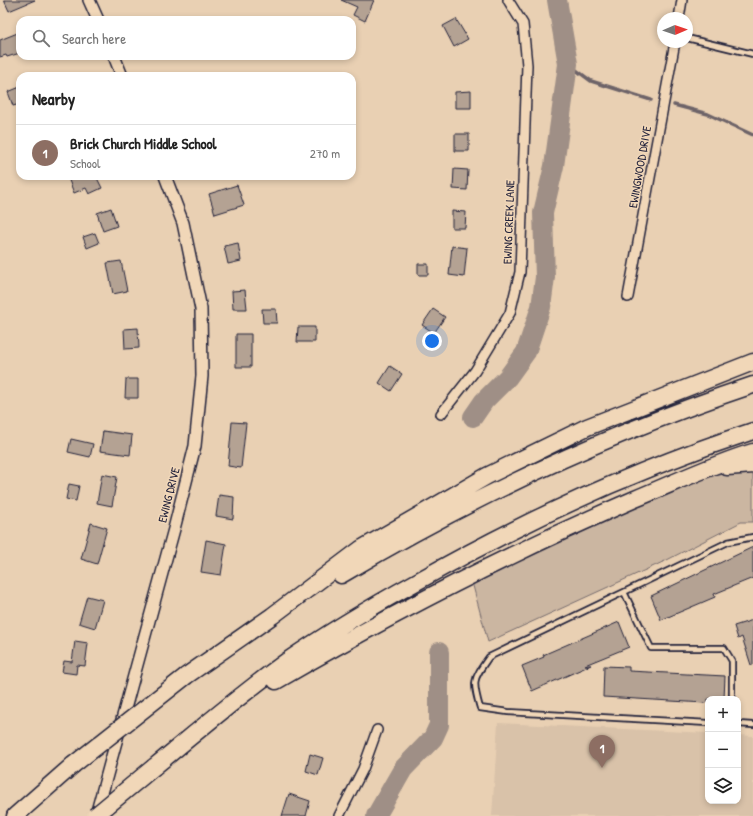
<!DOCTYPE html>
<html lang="en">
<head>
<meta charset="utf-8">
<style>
  :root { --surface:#fff; --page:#f6f6f6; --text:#222; --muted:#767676; --line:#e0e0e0; --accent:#d1495b }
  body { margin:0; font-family:"Patrick Hand",sans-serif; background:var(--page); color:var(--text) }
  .controls { position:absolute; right:12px; bottom:12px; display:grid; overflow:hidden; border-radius:8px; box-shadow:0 2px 6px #0003 }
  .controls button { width:36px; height:36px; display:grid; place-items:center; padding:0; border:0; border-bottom:1px solid var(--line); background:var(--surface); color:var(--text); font:20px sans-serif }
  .compass { position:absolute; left:657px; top:12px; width:36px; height:36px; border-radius:50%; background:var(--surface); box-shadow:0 2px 6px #0003; rotate:88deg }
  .you { position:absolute; left:432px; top:341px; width:14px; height:14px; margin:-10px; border:3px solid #fff; border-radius:50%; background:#1a73e8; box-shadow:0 0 0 6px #1a73e833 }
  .badge { display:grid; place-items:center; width:26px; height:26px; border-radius:50%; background:var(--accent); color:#fff; font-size:13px; font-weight:700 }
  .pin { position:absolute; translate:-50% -33px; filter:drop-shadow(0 1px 2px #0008) }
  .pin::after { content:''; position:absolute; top:21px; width:14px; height:12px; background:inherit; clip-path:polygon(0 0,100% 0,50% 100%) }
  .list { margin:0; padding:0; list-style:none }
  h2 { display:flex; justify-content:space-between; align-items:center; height:52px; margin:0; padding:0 16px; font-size:17px }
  h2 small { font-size:13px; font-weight:400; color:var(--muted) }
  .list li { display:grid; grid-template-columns:26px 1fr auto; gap:12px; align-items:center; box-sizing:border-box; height:56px; padding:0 16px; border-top:1px solid var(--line) }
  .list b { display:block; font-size:15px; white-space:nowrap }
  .list p { margin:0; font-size:13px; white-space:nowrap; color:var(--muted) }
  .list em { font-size:13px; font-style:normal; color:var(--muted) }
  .icon { flex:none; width:22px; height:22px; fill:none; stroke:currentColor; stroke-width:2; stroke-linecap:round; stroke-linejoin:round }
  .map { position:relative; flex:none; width:753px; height:816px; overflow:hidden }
  .search { position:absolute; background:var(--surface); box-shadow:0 2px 6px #0003; left:16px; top:16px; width:340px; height:44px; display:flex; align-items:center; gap:10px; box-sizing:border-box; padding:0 14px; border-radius:12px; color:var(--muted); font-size:15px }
  .panel { position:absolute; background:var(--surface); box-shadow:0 2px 6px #0003; left:16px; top:72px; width:340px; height:108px; border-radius:12px }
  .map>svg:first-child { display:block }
  .built { fill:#d9c2a9 }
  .green { fill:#cbb6a1; stroke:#766c6e }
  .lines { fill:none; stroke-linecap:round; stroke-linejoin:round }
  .stream { stroke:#6d6368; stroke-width:3.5 }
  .river { stroke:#9f8f86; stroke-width:20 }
  .building { fill:#b4a293; stroke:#22223b }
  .service-casing { stroke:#22223b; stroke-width:8 }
  .minor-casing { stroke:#22223b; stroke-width:12 }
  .tertiary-casing { stroke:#22223b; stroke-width:14 }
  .motorway-casing { stroke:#22223b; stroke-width:19 }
  .service { stroke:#f1d7b8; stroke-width:4.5 }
  .minor { stroke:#f1d7b8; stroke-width:9 }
  .tertiary { stroke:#f1d7b8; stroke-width:11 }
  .motorway { stroke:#f1d7b8; stroke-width:16 }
  .motorway-bridge-casing { stroke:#22223b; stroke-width:19; stroke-linecap:butt }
  .motorway-bridge { stroke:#f1d7b8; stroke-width:16 }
  .labels { text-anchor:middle; stroke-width:3; stroke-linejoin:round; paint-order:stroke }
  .street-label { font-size:12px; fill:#22223b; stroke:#f1d7b8 }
</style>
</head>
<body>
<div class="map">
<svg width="753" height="816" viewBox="0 0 753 816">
  <rect width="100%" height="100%" fill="#e9d0b3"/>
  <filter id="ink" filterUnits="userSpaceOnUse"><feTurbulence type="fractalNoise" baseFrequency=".025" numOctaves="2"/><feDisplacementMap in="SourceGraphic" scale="8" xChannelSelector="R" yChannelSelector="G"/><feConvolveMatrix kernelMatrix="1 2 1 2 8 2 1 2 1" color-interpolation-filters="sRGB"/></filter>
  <g filter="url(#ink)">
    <path class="built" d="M498,723L708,733V801H738V735L753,736V816H492Z"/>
    <path class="green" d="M753,470V522H741L665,561L488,642L472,582L650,500L711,476Z"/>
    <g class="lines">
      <path class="stream" d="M568,64L591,81L651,100
        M674,105L708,114L753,135"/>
      <path class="river" d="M473,417L484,401L508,377L526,352L541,307L545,277L543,213L554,166L568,64L557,0
        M376,816L403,769L433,738L439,725V652"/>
    </g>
    <path class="building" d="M4,0H35L9,11Z
      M341,0H374L365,21L353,15L357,7Z
      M456,19L468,39L454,47L443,26Z
      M20,32V53L7,57L6,55L0,57V40Z
      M20,87V104L13,106L8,92Z
      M471,91V108H455V92Z
      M455,134H469V151H455Z
      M454,169L468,170L467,190L453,189Z
      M73,176H96L102,188L89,194L86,188L74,193L68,178Z
      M237,185L244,205L215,214L209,194Z
      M111,208L117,226L103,231L97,213Z
      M452,211L466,212L465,228H452Z
      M95,233L99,243L87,248L83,237Z
      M238,243L241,261L228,264L224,246Z
      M452,246L467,248L464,277L449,275Z
      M121,261L127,291L113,294L107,263Z
      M418,264H428V275H418Z
      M245,290L247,309H233L232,291Z
      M262,309H276L277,323H263Z
      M433,309L445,317L434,333L422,325Z
      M298,327H315V342H297Z
      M138,328L139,348L125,349L124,329Z
      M236,334H251V367H236Z
      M390,366L402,374L391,391L379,383Z
      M126,379H138V398H125Z
      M232,422L246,423L241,468L228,466Z
      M103,431L132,435L130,455L100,451Z
      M71,439L93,444L90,457L68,452Z
      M102,474L117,477L112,506L97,503Z
      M69,484L79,486L76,501L66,499Z
      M219,495L234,497L233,519L216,516Z
      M91,523L107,528L97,564L81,559Z
      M206,540L226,544L221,575L201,572Z
      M753,547V578L714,594L715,597L661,620L651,596Z
      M87,596L103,600L95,628L79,623Z
      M753,620V665H751L742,637L738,639L734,626Z
      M619,622L629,647L585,665H591L532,691L522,666L544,657L543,655Z
      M75,641L88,643L85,666L77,665L76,674L62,672L64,661L72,662Z
      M604,666L629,667V671L725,676L724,699H708V701L705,703L603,697Z
      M310,754L323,758L318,775L306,771Z
      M289,794L310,801L306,816H282Z"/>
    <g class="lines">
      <defs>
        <path id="service" d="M687,38L753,54
          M624,592L651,648H724L732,661V699
          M708,723L508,712L480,708C472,680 473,680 489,657L728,542L753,537
          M738,724L753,725"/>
        <path id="minor" d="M679,18L682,0
          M628,297L675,42
          M441,414L475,371L510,313L520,272L527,65L523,24L508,0
          M339,816L363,769L377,730"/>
        <path id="tertiary" d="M89,0L98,20
          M114,56L122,76
          M96,815L174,529L195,446L202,376L201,309L183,223L165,176"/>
        <path id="motorway" d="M727,467L753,465
          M341,575C472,497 609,433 753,385
          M186,676L272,616L361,549L487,476L587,427L753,362
          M276,681C392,614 512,552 635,499C674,483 713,464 753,452
          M154,767C198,731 241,694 287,661C329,632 373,606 418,581C524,521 636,469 753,431
          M15,816L73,765"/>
      </defs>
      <use href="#service" class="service-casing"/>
      <use href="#minor" class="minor-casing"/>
      <use href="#tertiary" class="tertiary-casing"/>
      <use href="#motorway" class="motorway-casing"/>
      <use href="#service" class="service"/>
      <use href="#minor" class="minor"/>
      <use href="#tertiary" class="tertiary"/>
      <use href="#motorway" class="motorway"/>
      <defs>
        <path id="motorway-bridge" d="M73,765L186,676
          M95,816L154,767"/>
      </defs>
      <use href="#motorway-bridge" class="motorway-bridge-casing"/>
      <use href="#motorway-bridge" class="motorway-bridge"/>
    </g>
  </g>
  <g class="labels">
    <g class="street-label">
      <text transform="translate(640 167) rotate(-80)" y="4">EWINGWOOD DRIVE</text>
      <text transform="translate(509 222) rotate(-88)" y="4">EWING CREEK LANE</text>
      <text transform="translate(169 495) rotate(-76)" y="4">EWING DRIVE</text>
    </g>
  </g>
</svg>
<div class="controls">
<button>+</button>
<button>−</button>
<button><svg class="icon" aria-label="layers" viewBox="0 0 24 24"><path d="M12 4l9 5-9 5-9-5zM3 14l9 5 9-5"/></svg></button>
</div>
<svg class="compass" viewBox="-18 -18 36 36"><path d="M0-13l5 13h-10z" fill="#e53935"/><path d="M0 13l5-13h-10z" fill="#767676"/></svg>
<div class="you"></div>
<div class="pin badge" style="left:602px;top:768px;background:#8d6e63">1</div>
<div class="search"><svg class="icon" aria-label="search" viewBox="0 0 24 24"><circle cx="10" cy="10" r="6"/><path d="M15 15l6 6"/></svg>Search here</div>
<section class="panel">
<h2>Nearby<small></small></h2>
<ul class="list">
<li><span class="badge" style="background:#8d6e63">1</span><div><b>Brick Church Middle School</b><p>School</p></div><em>270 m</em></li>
</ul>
</section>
</div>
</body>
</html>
